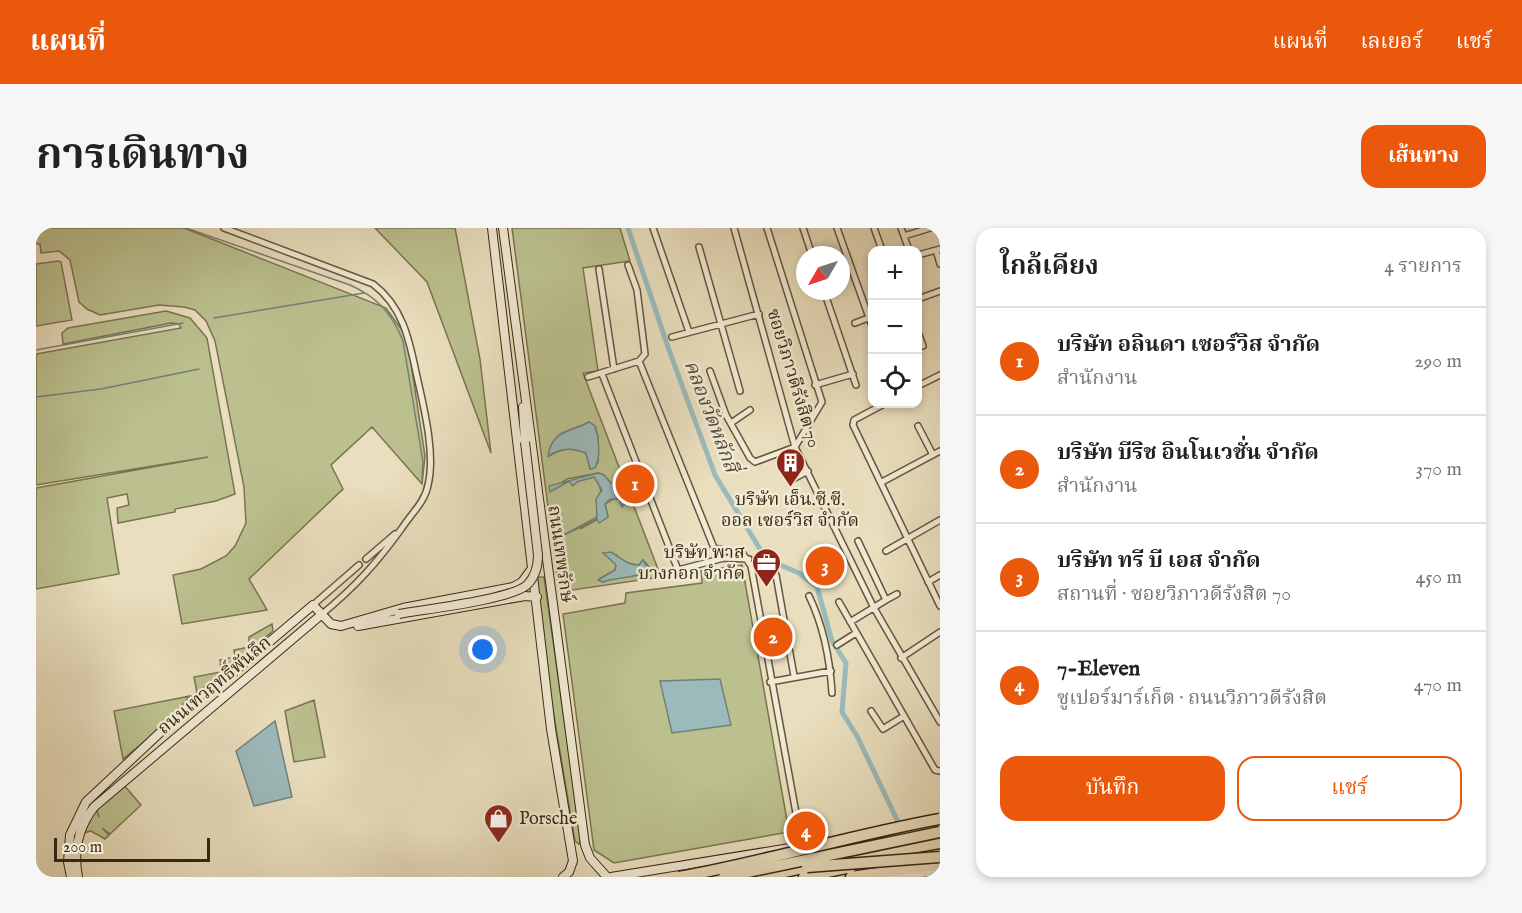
<!DOCTYPE html>
<html lang="th">
<head>
<meta charset="utf-8">
<style>
  :root { --surface:#fff; --page:#f6f6f6; --text:#222; --muted:#767676; --line:#e0e0e0; --accent:#ea580c }
  body { margin:0; font-family:"IM FELL English","Noto Serif Thai",serif; background:var(--page); color:var(--text) }
  .controls { position:absolute; right:18px; top:18px; display:grid; overflow:hidden; border-radius:12px; box-shadow:0 3px 9px #0003 }
  .controls button { width:54px; height:54px; display:grid; place-items:center; padding:0; border:0; border-bottom:2px solid var(--line); background:var(--surface); color:var(--text); font:30px sans-serif }
  .compass { position:absolute; left:760px; top:18px; width:54px; height:54px; border-radius:50%; background:var(--surface); box-shadow:0 3px 9px #0003; rotate:231deg }
  .scale { position:absolute; left:18px; bottom:15px; width:156px; box-sizing:border-box; padding-left:6px; border:3px solid #382812; border-top:0; font-size:16px; line-height:21px; white-space:nowrap; color:#382812; -webkit-text-stroke:4px #f1ead4; paint-order:stroke }
  .you { position:absolute; left:447px; top:422px; width:21px; height:21px; margin:-15px; border:4px solid #fff; border-radius:50%; background:#1a73e8; box-shadow:0 0 0 9px #1a73e833 }
  .badge { display:grid; place-items:center; width:39px; height:39px; border-radius:50%; background:var(--accent); color:#fff; font-size:20px; font-weight:700 }
  .pin { position:absolute; translate:-50% -50%; border:3px solid #fff; box-shadow:0 2px 6px #0006 }
  .list { margin:0; padding:0; list-style:none }
  h2 { display:flex; justify-content:space-between; align-items:center; height:78px; margin:0; padding:0 24px; font-size:26px }
  h2 small { font-size:20px; font-weight:400; color:var(--muted) }
  .list li { display:grid; grid-template-columns:39px 1fr auto; gap:18px; align-items:center; box-sizing:border-box; height:108px; padding:0 24px; border-top:2px solid var(--line) }
  .list b { display:block; font-size:22px; white-space:nowrap }
  .list p { margin:0; font-size:20px; white-space:nowrap; color:var(--muted) }
  .list em { font-size:20px; font-style:normal; color:var(--muted) }
  .actions { display:flex; gap:12px; padding:18px 24px }
  .actions a { flex:1; padding:14px 0; border:2px solid var(--accent); border-radius:18px; text-align:center; font-size:21px; color:var(--accent) }
  .actions .main { background:var(--accent); color:#fff }
  .icon { flex:none; width:33px; height:33px; fill:none; stroke:currentColor; stroke-width:2; stroke-linecap:round; stroke-linejoin:round }
  .map { position:relative; flex:none; width:904px; height:649px; overflow:hidden; border-radius:18px }
  header { display:flex; align-items:center; gap:36px; box-sizing:border-box; height:84px; padding:0 30px; background:var(--accent); color:#fff }
  header strong { font-size:28px }
  nav { display:flex; gap:33px; margin-inline-start:auto; font-size:21px }
  .intro { display:flex; align-items:center; justify-content:space-between; box-sizing:border-box; height:144px; padding:0 36px }
  h1 { margin:0; font-size:42px }
  .button { padding:15px 27px; border-radius:18px; background:var(--accent); color:#fff; font-size:21px; font-weight:700 }
  main { display:flex; gap:36px; padding:0 36px }
  aside { flex:1; background:var(--surface); border-radius:18px; box-shadow:0 3px 9px #0003 }
  .map>svg:first-child { display:block }
  .green { fill:#bbc08e; stroke:#7a7450; stroke-width:1.5; fill-rule:evenodd }
  .water { fill:#9bbabb; stroke:#738077; stroke-width:1.5 }
  .lines { fill:none; stroke-linecap:round; stroke-linejoin:round }
  .stream { stroke:#738077; stroke-width:1.5 }
  .canal { stroke:#9bbabb; stroke-width:5 }
  .street-casing { stroke:#64563d; stroke-width:8 }
  .secondary-casing { stroke:#382812; stroke-width:10 }
  .highway-casing { stroke:#382812; stroke-width:13 }
  .street { stroke:#f1ead4; stroke-width:5 }
  .secondary { stroke:#f1ead4; stroke-width:8 }
  .highway { stroke:#e9debd; stroke-width:10 }
  .secondary-bridge-casing { stroke:#382812; stroke-width:10; stroke-linecap:butt }
  .highway-bridge-casing { stroke:#382812; stroke-width:13; stroke-linecap:butt }
  .secondary-bridge { stroke:#f1ead4; stroke-width:8 }
  .highway-bridge { stroke:#e9debd; stroke-width:10 }
  .labels { text-anchor:middle; stroke-width:5; stroke-linejoin:round; paint-order:stroke }
  .street-label { font-size:18px; fill:#382812; stroke:#f1ead4 }
  .poi-label { font-size:18px; fill:#382812; stroke:#f1ead4 }
  .water-label { font-size:20px; font-style:italic; fill:#514c3c; stroke:#f1ead4 }
</style>
</head>
<body>
<header>
<strong>แผนที่</strong>
<nav><a>แผนที่</a><a>เลเยอร์</a><a>แชร์</a></nav>
</header>
<div class="intro"><h1>การเดินทาง</h1><a class="button">เส้นทาง</a></div>
<main>
<div class="map">
<svg width="904" height="649" viewBox="0 0 904 649">
  <rect width="100%" height="100%" fill="#e9debd"/>
  <filter id="stains"><feTurbulence type="fractalNoise" baseFrequency=".00333" numOctaves="4"/><feColorMatrix values="0 0 0 0 .2 0 0 0 0 .09 0 0 0 0 .02 0 0 0 .5 -.17"/></filter>
  <radialGradient id="worn" r=".72"><stop offset=".6" stop-color="#630" stop-opacity="0"/><stop offset="1" stop-color="#630" stop-opacity=".3"/></radialGradient>
  <path class="green" d="M0,0H148L350,80L371,109L389,228L386,256L336,199L295,237L307,261L213,351L231,382L146,396L137,347L165,341L190,328L199,318L210,295L208,259L179,113L170,93L159,82L148,79L123,77L64,87L51,81L43,74L34,32L23,23L5,25L4,16H0Z
    M339,0H419L444,131L455,225L391,54Z
    M476,0H584L594,33L547,40L562,143L547,145L625,349L523,364ZM553,194L559,198L562,208V234L554,240L550,225C536,219 526,220 513,228C523,196 528,208 553,194ZM562,245L568,247L589,275L579,270L569,276L572,289L563,294L562,291L544,301L561,289C559,270 572,266 558,249L533,253L514,263L531,251ZM580,327C585,334 594,337 603,337L607,332L614,340L601,347L563,351L579,342L580,337L573,328Z
    M22,33L25,34L36,92L0,98V36Z
    M130,83L154,90L171,110L199,266L180,273L139,281V284L82,295L81,280L93,277L91,266L71,270L83,346L0,361V260L172,229L0,257V126L145,100L143,96L135,95L27,116L26,105L32,100Z
    M706,337L753,604L578,635L558,622L527,386L589,375L590,365L666,355L665,343Z
    M501,349H508L545,612L543,616L539,613L516,476Z
    M236,396L237,403L161,465L158,449L185,444L184,432L199,429L198,422L213,419V409Z
    M154,468L126,499L87,531L78,483Z
    M278,472L289,529L258,534L249,483Z
    M87,556L105,577L74,606L66,600L73,607L69,611L55,603L47,605L60,581L63,589L60,579Z"/>
  <path class="water" d="M553,194L559,198C563,210 565,229 559,240L554,241L550,225C535,219 526,220 512,228C516,202 533,205 553,194Z
    M562,245L568,247L575,255L584,256L589,275L586,279L583,271H574L569,276L572,289L563,295L561,291L524,309L561,289L560,271L566,262L558,249L541,254L537,258L533,253L514,264L513,258Z
    M575,324C585,330 591,337 603,337L607,332L613,343C601,350 581,349 567,354L562,352L579,342L580,337L567,325Z
    M684,451L695,497L636,505L624,453Z
    M239,493L256,569L218,578L200,523Z"/>
  <g class="lines">
    <path class="stream" d="M150,0L314,57C341,69 356,85 367,113L387,234L386,250
      M178,90L328,65
      M0,122L147,95
      M0,169L65,161L163,141
      M891,649H892"/>
    <path class="canal" d="M592,0L633,122L679,247L730,331L763,345L781,359L796,413L810,435L806,484L821,508L864,598"/>
    <defs>
      <path id="street" d="M188,0L337,56C366,78 373,110 380,144C387,176 400,225 392,257C389,274 375,286 366,300C340,336 320,358 285,387
        M617,0L653,104
        M698,0L759,219L838,380L904,494
        M767,0L776,27
        M801,0L836,98
        M838,0L846,22
        M865,0L873,22
        M868,8L894,0
        M663,19L704,163
        M900,22L904,36
        M882,27L904,21
        M563,41L578,141
        M788,63L820,157
        M882,71L904,63
        M819,95L835,89
        M882,104L887,118
        M636,109L723,86
        M603,133L678,320L688,330L713,331
        M674,143L690,187L714,230L719,234L759,219L786,174L731,0
        M566,146L642,342L688,330
        M552,149L603,133L609,126L601,62L592,37
        M779,157L817,146
        M882,158L904,147
        M848,176L818,192L817,197L904,378
        M695,195L714,182
        M882,198L897,227
        M755,252L772,243
        M846,254L904,223
        M678,320L707,326L715,338L766,618
        M850,323L904,292
        M330,331L359,306
        M740,347L758,448
        M892,354L904,347
        M773,368C787,397 794,432 796,465
        M850,372L861,366
        M803,374L899,542L904,543
        M277,377L323,337
        M814,394L850,372L822,313
        M801,417L820,405
        M865,430L904,404
        M734,454L795,443
        M835,483L847,501L868,488"/>
      <path id="secondary" d="M456,0L515,501L537,633L533,644L527,649
        M467,0L549,617L554,630L571,649
        M487,179L489,214
        M322,398L489,368L501,369
        M861,605L904,597
        M35,649L32,634L34,607L50,574L161,470L198,444L277,377L295,396L305,398L367,380L477,359L486,354L497,339
        M42,649C37,623 42,600 58,579L285,387
        M575,649L760,619
        M849,649L904,643"/>
      <path id="highway" d="M801,633L904,615
        M680,649L697,646
        M726,649L780,637
        M768,649L815,639
        M815,649L904,636"/>
    </defs>
    <use href="#street" class="street-casing"/>
    <use href="#secondary" class="secondary-casing"/>
    <use href="#highway" class="highway-casing"/>
    <use href="#street" class="street"/>
    <use href="#secondary" class="secondary"/>
    <use href="#highway" class="highway"/>
    <defs>
      <path id="secondary-bridge" d="M363,386C390,381 473,372 491,357C499,349 502,338 502,327L489,214"/>
      <path id="highway-bridge" d="M771,639L904,629
        M643,649C731,633 816,607 904,591
        M688,649L904,604"/>
    </defs>
    <use href="#secondary-bridge" class="secondary-bridge-casing"/>
    <use href="#highway-bridge" class="highway-bridge-casing"/>
    <use href="#secondary-bridge" class="secondary-bridge"/>
    <use href="#highway-bridge" class="highway-bridge"/>
  </g>
  <defs>
    <symbol id="building-pin" viewBox="-11 -11 22 30"><path d="M0 17L-7.5 6A9.5 9.5 0 1 1 7.5 6Z" fill="#8f2418" stroke="#f1ead4"/><path d="M-4-6H4V6H1V3H-1V6H-4ZM-2.5-4.3h1.7v1.8h-1.7ZM.8-4.3h1.7v1.8H.8ZM-2.5-1h1.7V.8h-1.7ZM.8-1h1.7V.8H.8Z" fill="#fff"/></symbol>
    <symbol id="office-pin" viewBox="-11 -11 22 30"><path d="M0 17L-7.5 6A9.5 9.5 0 1 1 7.5 6Z" fill="#8f2418" stroke="#f1ead4"/><path d="M-6-3h4V-5.5h4V-3h4V5H-6ZM-1-4.5V-3h2v-1.5ZM-6 0V1H6V0Z" fill="#fff"/></symbol>
    <symbol id="shop-pin" viewBox="-11 -11 22 30"><path d="M0 17L-7.5 6A9.5 9.5 0 1 1 7.5 6Z" fill="#8f2418" stroke="#f1ead4"/><path d="M-5-2.5h2.3a2.7 3.5 0 0 1 5.4 0H5L5.5 6h-11ZM-1.5-2.5h3a1.5 2.3 0 0 0-3 0Z" fill="#fff"/></symbol>
  </defs>
  <g fill-rule="evenodd">
    <use href="#building-pin" x="738" y="218" width="33" height="45"/>
    <use href="#office-pin" x="714" y="318" width="33" height="45"/>
    <use href="#shop-pin" x="446" y="574" width="33" height="45"/>
  </g>
  <g class="labels">
    <g class="street-label">
      <text transform="translate(758 150) rotate(73)" y="6">ซอยวิภาวดีรังสิต 70</text>
      <text transform="translate(525 326) rotate(82)" y="6">ถนนเทพรักษ์</text>
      <text transform="translate(178 457) rotate(-40)" y="6">ถนนเทวฤทธิ์พันลึก</text>
    </g>
    <g class="poi-label">
      <text x="754" y="277">บริษัท เอ็น.ซี.ซี.<tspan x="754" dy="21">ออล เซอร์วิส จำกัด</tspan></text>
      <text x="709" y="330" text-anchor="end">บริษัท พาส<tspan x="709" dy="21">บางกอก จำกัด</tspan></text>
      <text x="483" y="596" text-anchor="start">Porsche</text>
    </g>
    <g class="water-label">
      <text transform="translate(676 188) rotate(69)" y="7">คลองวัดหลักสี่</text>
    </g>
  </g>
  <rect width="100%" height="100%" filter="url(#stains)"/>
  <rect width="100%" height="100%" fill="url(#worn)"/>
</svg>
<div class="controls">
<button>+</button>
<button>−</button>
<button><svg class="icon" aria-label="locate" viewBox="0 0 24 24"><circle cx="12" cy="12" r="6"/><path d="M12 2v4M12 18v4M2 12h4M18 12h4"/></svg></button>
</div>
<svg class="compass" viewBox="-18 -18 36 36"><path d="M0-13l5 13h-10z" fill="#e53935"/><path d="M0 13l5-13h-10z" fill="#767676"/></svg>
<div class="scale">200 m</div>
<div class="you"></div>
<div class="pin badge" style="left:599px;top:256px">1</div>
<div class="pin badge" style="left:737px;top:409px">2</div>
<div class="pin badge" style="left:789px;top:338px">3</div>
<div class="pin badge" style="left:770px;top:603px">4</div>
</div>
<aside>
<h2>ใกล้เคียง<small>4 รายการ</small></h2>
<ul class="list">
<li><span class="badge">1</span><div><b>บริษัท อลินดา เซอร์วิส จำกัด</b><p>สำนักงาน</p></div><em>290 m</em></li>
<li><span class="badge">2</span><div><b>บริษัท บีริช อินโนเวชั่น จำกัด</b><p>สำนักงาน</p></div><em>370 m</em></li>
<li><span class="badge">3</span><div><b>บริษัท ทรี บี เอส จำกัด</b><p>สถานที่ · ซอยวิภาวดีรังสิต 70</p></div><em>450 m</em></li>
<li><span class="badge">4</span><div><b>7-Eleven</b><p>ซูเปอร์มาร์เก็ต · ถนนวิภาวดีรังสิต</p></div><em>470 m</em></li>
</ul>
<div class="actions"><a class="main">บันทึก</a><a>แชร์</a></div>
</aside>
</main>
</body>
</html>
